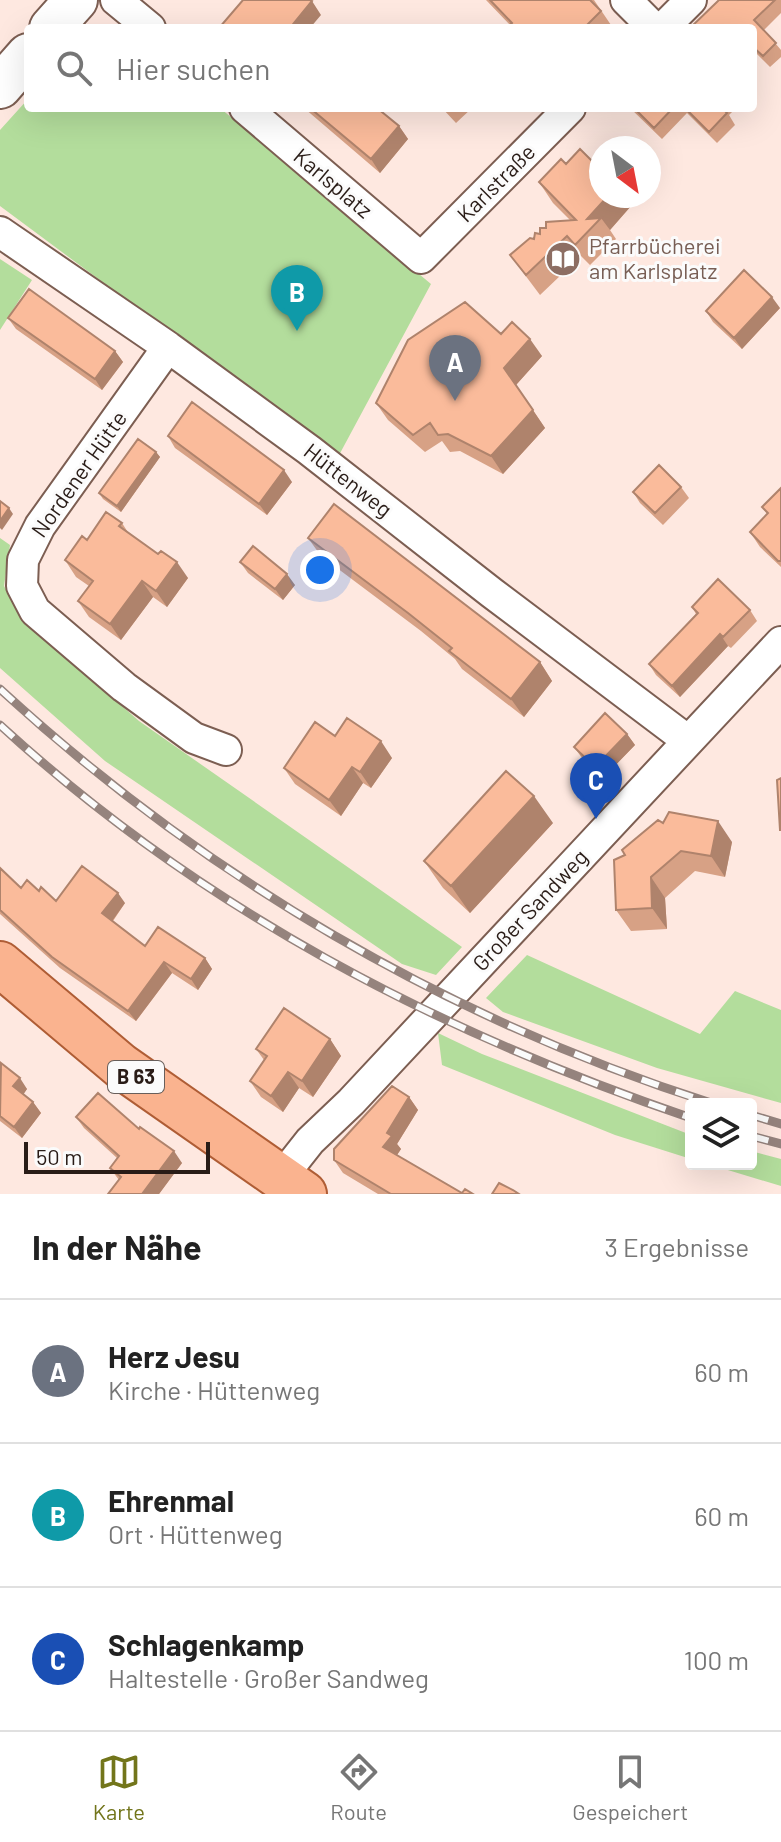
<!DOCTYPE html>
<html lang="de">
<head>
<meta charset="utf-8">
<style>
  :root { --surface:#fff; --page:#f2f2f2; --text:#222; --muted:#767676; --line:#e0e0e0; --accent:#72751b }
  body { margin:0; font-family:Barlow,sans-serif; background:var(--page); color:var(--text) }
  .controls { position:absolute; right:24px; bottom:24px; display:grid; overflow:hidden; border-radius:8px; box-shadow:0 8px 32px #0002 }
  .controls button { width:72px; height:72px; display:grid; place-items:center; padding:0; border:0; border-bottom:2px solid var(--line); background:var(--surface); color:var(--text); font:40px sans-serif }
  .compass { position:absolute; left:589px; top:136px; width:72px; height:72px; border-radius:50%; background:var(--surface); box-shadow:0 8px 32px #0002; rotate:148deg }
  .scale { position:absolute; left:24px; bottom:20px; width:186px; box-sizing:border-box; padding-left:8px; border:4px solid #291c17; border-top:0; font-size:22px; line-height:28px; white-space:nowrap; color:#291c17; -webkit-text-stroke:6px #fbfbfb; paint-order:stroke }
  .you { position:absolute; left:320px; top:570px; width:28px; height:28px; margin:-20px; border:6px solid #fff; border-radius:50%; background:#1a73e8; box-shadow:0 0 0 12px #1a73e833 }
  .badge { display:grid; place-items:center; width:52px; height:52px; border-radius:50%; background:var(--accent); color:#fff; font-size:26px; font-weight:700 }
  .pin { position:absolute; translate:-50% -66px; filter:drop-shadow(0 2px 4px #0008) }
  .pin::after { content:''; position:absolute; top:42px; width:28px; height:24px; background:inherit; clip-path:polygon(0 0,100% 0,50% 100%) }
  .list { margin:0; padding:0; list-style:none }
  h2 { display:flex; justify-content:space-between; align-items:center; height:104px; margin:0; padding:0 32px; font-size:34px }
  h2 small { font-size:26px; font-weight:400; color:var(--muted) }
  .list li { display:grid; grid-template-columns:52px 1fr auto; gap:24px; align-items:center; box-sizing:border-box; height:144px; padding:0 32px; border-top:2px solid var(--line) }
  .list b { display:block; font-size:30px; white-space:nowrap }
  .list p { margin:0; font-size:26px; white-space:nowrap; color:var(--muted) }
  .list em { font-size:26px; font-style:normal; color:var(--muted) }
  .icon { flex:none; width:44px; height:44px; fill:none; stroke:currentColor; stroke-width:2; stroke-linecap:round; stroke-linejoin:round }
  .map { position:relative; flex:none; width:781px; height:1194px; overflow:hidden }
  .search { position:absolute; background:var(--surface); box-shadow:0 8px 32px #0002; left:24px; right:24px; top:24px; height:88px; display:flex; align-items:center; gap:20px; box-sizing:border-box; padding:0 28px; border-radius:8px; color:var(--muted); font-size:30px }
  .sheet { height:536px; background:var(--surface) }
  nav { display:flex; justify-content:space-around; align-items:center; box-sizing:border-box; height:112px; border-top:2px solid var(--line); background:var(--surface); font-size:22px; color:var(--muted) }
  nav a { display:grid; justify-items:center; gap:4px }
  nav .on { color:var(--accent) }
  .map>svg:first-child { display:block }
  .green { fill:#b3dd9c }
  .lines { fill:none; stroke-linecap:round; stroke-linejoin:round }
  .street-casing { stroke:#7c5e52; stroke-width:34 }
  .secondary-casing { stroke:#7c5e52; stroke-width:46 }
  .primary-casing { stroke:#af5d35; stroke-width:48 }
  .street { stroke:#fff; stroke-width:30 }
  .secondary { stroke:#fff; stroke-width:42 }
  .primary { stroke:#fab38f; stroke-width:44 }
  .rail-casing { stroke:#95837d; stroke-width:9 }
  .rail { stroke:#fbfbfb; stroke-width:6; stroke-dasharray:18; stroke-linecap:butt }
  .wall { fill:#d7a185 }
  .shaded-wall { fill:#af836c }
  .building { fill:#fabb9b; stroke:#af836c; stroke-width:2 }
  .labels { text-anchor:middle; stroke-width:6; stroke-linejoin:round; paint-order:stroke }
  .shield { fill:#fbfbfb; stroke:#685f5b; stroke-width:2 }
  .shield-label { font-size:20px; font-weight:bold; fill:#291c17 }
  .street-label { font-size:22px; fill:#291c17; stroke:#fbfbfb }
  .education-label { font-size:22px; fill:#785e54; stroke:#fbfbfb; text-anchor:start }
</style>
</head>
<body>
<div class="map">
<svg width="781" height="1194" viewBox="0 0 781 1194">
  <rect width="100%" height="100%" fill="#fee8e0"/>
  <path class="green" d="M28,99V108H220L431,284L338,457L0,206V130Z
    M0,259L32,280L0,330Z
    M0,538L10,545L4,586L21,617L139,721L462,947L436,975L402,964L105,761L0,668Z
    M527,955L700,1034L735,991L781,1010V1103L657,1068L503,1012L486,998Z
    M438,1033L482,1054L691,1135V1159L615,1135L442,1065Z
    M751,1151L781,1159V1186L708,1164H751Z"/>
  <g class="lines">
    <defs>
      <path id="street" d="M116,0L150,28
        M626,0L654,28
        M663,28L691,0
        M245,108L421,258L570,108
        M0,232L168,347L309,450L492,593L687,740
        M168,347L40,526L23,560L22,586L35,611L124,687L194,738L226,750
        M280,1179L310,1141L351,1102L781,642"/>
      <path id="secondary" d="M51,28L76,0
        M0,87L28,55"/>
      <path id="primary" d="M0,964L121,1066L304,1194"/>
    </defs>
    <use href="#street" class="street-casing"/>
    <use href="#secondary" class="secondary-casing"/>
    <use href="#primary" class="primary-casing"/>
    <use href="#street" class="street"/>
    <use href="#secondary" class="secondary"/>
    <use href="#primary" class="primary"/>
    <defs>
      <path id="rail" d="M0,689C206,878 447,1019 714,1104
        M0,725C201,909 435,1031 691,1118
        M751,1115L781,1124
        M751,1136L781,1144"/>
    </defs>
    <use href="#rail" class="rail-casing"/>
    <use href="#rail" class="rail"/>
  </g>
  <path class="wall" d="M486,0H594L611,25L608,28H507L510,25Z
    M719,0H781V13L764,30L781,50V57L770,67L755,52L753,55V28Z
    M304,108H377L399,126L408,139L380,173Z
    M442,108H472L456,123Z
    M630,108H736L729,115L735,125L717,143L687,113L662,139Z
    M539,182L601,196H624L631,206L610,230L616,239L590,265L581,256L540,295L510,255L534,239L546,228L570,220L553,203Z
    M780,308L742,349L713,322L706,311Z
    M8,318L115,351L123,362L102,390L16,329Z
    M501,334L542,356L516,385L545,428L503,474L460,451L450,452L442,441L425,452L388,420L376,403Z
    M168,436L292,482L267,515L175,448Z
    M156,452L160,457L121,512L103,499L99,493Z
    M681,487L689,498L663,525L640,503L633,492Z
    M781,488V567L760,547L750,532L767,514L762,507Z
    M122,523L129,534L188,578L167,607L153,597L121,640L89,617L78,601L89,586L76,577L65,560L87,540Z
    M308,538L540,662L552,681L524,717L462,669L455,659L421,631L321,556Z
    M240,562L295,585L283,600L248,573Z
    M692,607L750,610L757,621L731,648L728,646L680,697L656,675L649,664L696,614Z
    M627,734L635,745L603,778L582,758L574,747Z
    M335,736L392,758L371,788L363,783L341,816L295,784L284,768Z
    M553,823L470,913L443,888L424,861Z
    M663,823L732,842L725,877L695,871L665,898L667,929L631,931L616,910L625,855Z
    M0,868L21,888L56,901L125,903L113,921L145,946L205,958L212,969L198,990L172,973L136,1021L60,968L0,914Z
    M330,1039L341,1056L313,1097L299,1088L283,1112L261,1097L250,1081L264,1060L256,1049Z
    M0,1065L27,1089L23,1094L33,1102L41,1113L22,1138L0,1121Z
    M409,1097L418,1110L397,1144L401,1149L397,1155L462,1193L473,1194H378L343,1173L334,1160Z
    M76,1117L139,1129L182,1163L159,1194H108L119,1180L110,1168L117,1158L84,1128Z"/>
  <path class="shaded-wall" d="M312,1L321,15L310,28H290Z
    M399,126L408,139L380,173L371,159Z
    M608,196H624L631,206L610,230L601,218L587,219Z
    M772,297L780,308L742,349L734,338Z
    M530,339L542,356L516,385L545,428L503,474L491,456L504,368Z
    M115,351L123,362L102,390L95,379Z
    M156,452L160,457L121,512L117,506Z
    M284,470L292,482L267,515L259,504Z
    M9,508L13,514L2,530L0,528V521Z
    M177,562L188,578L167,607L156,591Z
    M287,574L295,585L283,600L275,589Z
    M142,581L153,597L121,640L110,624Z
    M720,634L728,646L680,697L672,686Z
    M540,662L552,681L524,717L511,699Z
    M627,734L635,745L603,778L595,767Z
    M381,741L392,758L371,788L360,772Z
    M352,767L363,783L341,816L329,800Z
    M534,796L553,823L470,913L451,886Z
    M718,821L732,842L725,877L711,856Z
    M651,877L665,898L667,929L652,908Z
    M118,893L125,903L110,924L102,913Z
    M205,958L212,969L198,990L191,979Z
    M164,962L172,973L136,1021L128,1011Z
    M330,1039L341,1056L313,1097L302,1081Z
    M288,1072L299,1088L283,1112L271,1096Z
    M20,1078L27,1089L21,1098L13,1086Z
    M409,1097L418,1110L397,1144L401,1149L393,1161L383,1147L387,1133Z
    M33,1102L41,1113L22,1138L14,1127Z
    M174,1151L182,1163L159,1194H142Z"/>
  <path class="building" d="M243,0H310L312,1L290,28H219Z
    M490,0H590L601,11L584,28H507L512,23Z
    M719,0H775L754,20L776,43L763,56L753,47V28H690Z
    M310,108H377L399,126L371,159Z
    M634,108H673L654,128Z
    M685,108H722L727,113L709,132Z
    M580,149L601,170V196H608L587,219L601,218L575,245L567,236L526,275L510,255L530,238L534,239L535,233L540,234V228H546V222L576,220L539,182L561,159L566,164Z
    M744,270L772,297L734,338L706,311Z
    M29,289L115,351L95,379L8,318Z
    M465,302L501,334L512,322L530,339L504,368L533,410L491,456L448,434L438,435L430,423L413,435L376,403L408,340Z
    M192,402L284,470L259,504L168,436Z
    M138,439L156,452L117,506L99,493Z
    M659,465L681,487L655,513L633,492Z
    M781,488V561H778L750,532L768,513L762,507Z
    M0,501L9,508L0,521Z
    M334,504L540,662L511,699L449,651L452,648L408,613L308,538Z
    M106,512L122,523L119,526L158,554L161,551L177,562L156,591L142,581L110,624L78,601L93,581L65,560L82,536L87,540Z
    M253,546L287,574L275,589L240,562Z
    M718,579L750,610L723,637L720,634L672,686L649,664L698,613L692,607Z
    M605,713L627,734L595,767L574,747Z
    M347,718L381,741L360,772L352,767L329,800L284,768L315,722L335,736Z
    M506,771L534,796L451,886L424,861Z
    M781,778V830H780L777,780Z
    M669,812L718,821L711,856L681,851L651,877L652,908L616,910L614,860L625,855L622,850L658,820L663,823Z
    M82,866L118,893L102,913L145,946L158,927L205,958L191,979L164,962L128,1011L52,957L0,910V868L21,888L27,880L39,891L41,887L56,901Z
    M284,1008L330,1039L302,1081L288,1072L271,1096L250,1081L267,1056L256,1049Z
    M1,1063L20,1078L13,1086L33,1102L14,1127L0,1116Z
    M392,1086L409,1097L387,1133L392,1136L383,1147L462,1193L465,1189L473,1194H391L334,1160V1149Z
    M98,1093L139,1129L140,1127L174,1151L142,1194H108L121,1177L110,1168L119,1156L76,1117Z
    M499,1183L513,1190L519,1194H492Z"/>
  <defs>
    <symbol id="library-disc" viewBox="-11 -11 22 22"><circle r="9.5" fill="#8d6e63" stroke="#fbfbfb"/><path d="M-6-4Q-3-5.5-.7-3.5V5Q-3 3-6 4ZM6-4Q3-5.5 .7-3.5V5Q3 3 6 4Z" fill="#fff"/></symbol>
  </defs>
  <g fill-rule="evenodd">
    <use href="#library-disc" x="543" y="239" width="40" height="40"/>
  </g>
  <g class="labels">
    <rect class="shield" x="108" y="1061" width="56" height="32" rx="6"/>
    <g class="shield-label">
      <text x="136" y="1084">B 63</text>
    </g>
    <g class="street-label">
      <text transform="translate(333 183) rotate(40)" y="8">Karlsplatz</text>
      <text transform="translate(496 183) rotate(-45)" y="8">Karlstraße</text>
      <text transform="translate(79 474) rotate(-55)" y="8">Nordener Hütte</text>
      <text transform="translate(348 480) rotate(38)" y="8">Hüttenweg</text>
      <text transform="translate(530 910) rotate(-47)" y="8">Großer Sandweg</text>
    </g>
    <g class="education-label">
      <text x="589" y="254">Pfarrbücherei<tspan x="589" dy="25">am Karlsplatz</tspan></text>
    </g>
  </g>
</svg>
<div class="controls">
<button><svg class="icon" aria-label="layers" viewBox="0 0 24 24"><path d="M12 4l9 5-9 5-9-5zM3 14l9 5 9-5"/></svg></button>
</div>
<svg class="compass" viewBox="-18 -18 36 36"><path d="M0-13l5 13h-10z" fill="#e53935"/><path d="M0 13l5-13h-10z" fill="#767676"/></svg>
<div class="scale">50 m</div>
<div class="you"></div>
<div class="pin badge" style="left:455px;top:401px;background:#6b7280">A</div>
<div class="pin badge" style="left:297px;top:331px;background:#0f9aa8">B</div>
<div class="pin badge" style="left:596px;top:819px;background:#1a4fb4">C</div>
<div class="search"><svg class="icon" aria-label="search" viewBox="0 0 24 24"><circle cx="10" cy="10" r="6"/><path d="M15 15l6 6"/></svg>Hier suchen</div>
</div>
<section class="sheet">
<h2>In der Nähe<small>3 Ergebnisse</small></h2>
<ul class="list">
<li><span class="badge" style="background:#6b7280">A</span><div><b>Herz Jesu</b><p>Kirche · Hüttenweg</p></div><em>60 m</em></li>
<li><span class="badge" style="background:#0f9aa8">B</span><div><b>Ehrenmal</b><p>Ort · Hüttenweg</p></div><em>60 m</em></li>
<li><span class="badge" style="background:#1a4fb4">C</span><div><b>Schlagenkamp</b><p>Haltestelle · Großer Sandweg</p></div><em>100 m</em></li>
</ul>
</section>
<nav>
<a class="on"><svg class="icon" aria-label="map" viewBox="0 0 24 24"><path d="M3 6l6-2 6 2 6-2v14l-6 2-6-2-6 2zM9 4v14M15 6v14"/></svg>Karte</a>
<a><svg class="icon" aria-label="directions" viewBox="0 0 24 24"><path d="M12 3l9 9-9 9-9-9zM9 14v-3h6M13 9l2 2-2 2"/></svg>Route</a>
<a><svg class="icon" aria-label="saved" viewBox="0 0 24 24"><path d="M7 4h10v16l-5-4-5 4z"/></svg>Gespeichert</a>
</nav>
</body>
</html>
